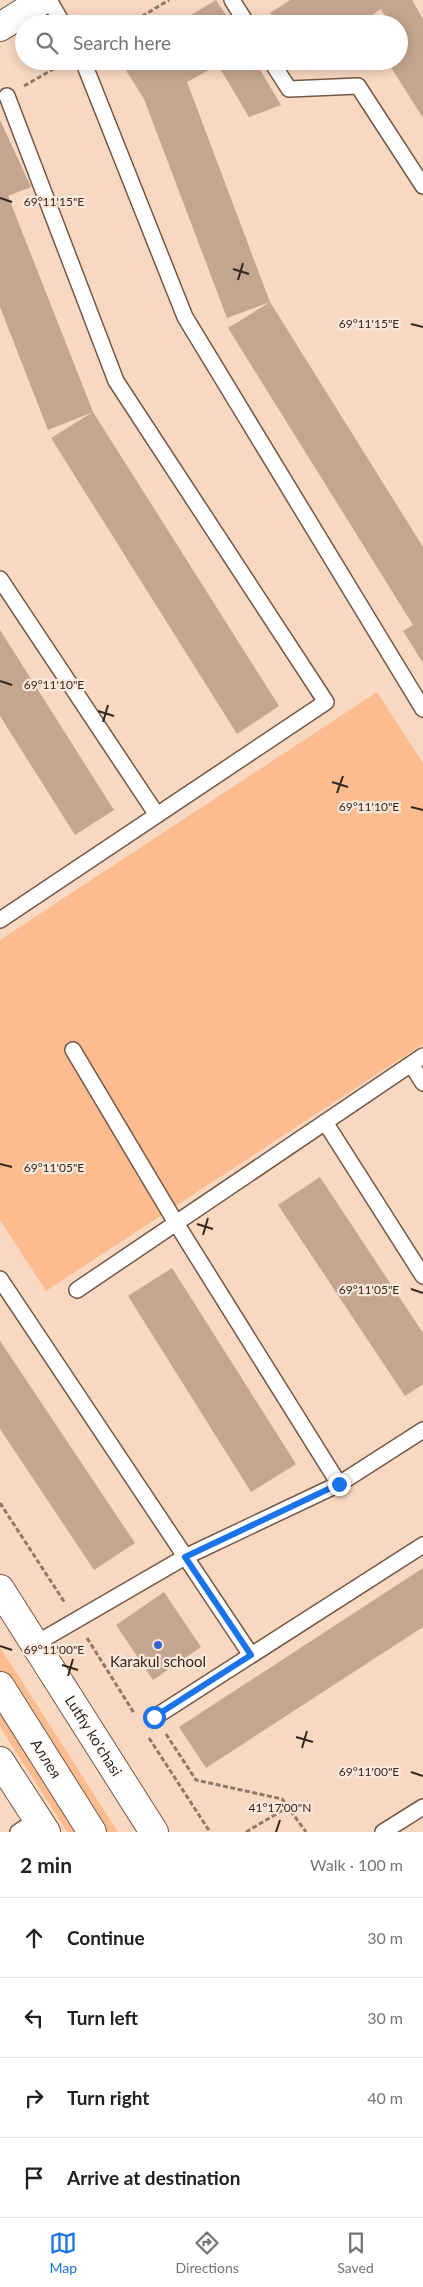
<!DOCTYPE html>
<html lang="en">
<head>
<meta charset="utf-8">
<style>
  :root { --surface:#fff; --page:#f6f6f6; --text:#202124; --muted:#757577; --line:#e0e0e0; --accent:#1a73e8 }
  body { margin:0; font-family:Lato,sans-serif; background:var(--page); color:var(--text) }
  .stop { position:absolute; width:15px; height:15px; margin:-11px; border:4px solid #1a73e8; border-radius:50%; background:#fff }
  .stop.end { background:#1a73e8; border-color:#fff; box-shadow:0 1px 5px #0008 }
  .list { margin:0; padding:0; list-style:none }
  h2 { display:flex; justify-content:space-between; align-items:center; height:65px; margin:0; padding:0 20px; font-size:21px }
  h2 small { font-size:16px; font-weight:400; color:var(--muted) }
  .list li { display:grid; grid-template-columns:32px 1fr auto; gap:15px; align-items:center; box-sizing:border-box; height:80px; padding:0 20px; border-top:1px solid var(--line) }
  .list b { display:block; font-size:19px; white-space:nowrap }
  .list em { font-size:16px; font-style:normal; color:var(--muted) }
  .icon { flex:none; width:28px; height:28px; fill:none; stroke:currentColor; stroke-width:2; stroke-linecap:round; stroke-linejoin:round }
  .map { position:relative; flex:none; width:423px; height:1832px; overflow:hidden }
  .search { position:absolute; background:var(--surface); box-shadow:0 2px 12px #0003; left:15px; right:15px; top:15px; height:55px; display:flex; align-items:center; gap:12px; box-sizing:border-box; padding:0 18px; border-radius:28px; color:var(--muted); font-size:19px }
  .sheet { height:385px; background:var(--surface) }
  nav { display:flex; justify-content:space-around; align-items:center; box-sizing:border-box; height:70px; border-top:1px solid var(--line); background:var(--surface); font-size:14px; color:var(--muted) }
  nav a { display:grid; justify-items:center; gap:2px }
  nav .on { color:var(--accent) }
  .map>svg:first-child { display:block }
  .green { fill:#fdbc8f }
  .building { fill:#c4a590 }
  .lines { fill:none; stroke-linecap:round; stroke-linejoin:round }
  .lane-casing { stroke:#745744; stroke-width:18 }
  .street-casing { stroke:#745744; stroke-width:30 }
  .secondary-casing { stroke:#745744; stroke-width:30 }
  .primary-casing { stroke:#745744; stroke-width:30 }
  .path { stroke:#8f796a; stroke-width:3; stroke-dasharray:5 2.5; stroke-linecap:butt }
  .lane { stroke:#fff; stroke-width:15 }
  .street { stroke:#fff; stroke-width:28 }
  .secondary { stroke:#fff; stroke-width:28 }
  .primary { stroke:#fff; stroke-width:28 }
  .route { stroke:#1a73e8; stroke-width:6 }
  .ticks { fill:none; stroke:#33271e; stroke-width:2 }
  .poi-dot { fill:#3a64d5; stroke:#fce8db; stroke-width:2 }
  .labels { text-anchor:middle; stroke-width:4.5; stroke-linejoin:round; paint-order:stroke }
  .poi-label { font-size:15px; fill:#33271e; stroke:#fce8db }
  .street-label { font-size:15px; fill:#33271e; stroke:#fce8db }
  .ticks-label { font-size:12px; text-anchor:middle; fill:#33271e; stroke:#fce8db; stroke-width:4.5; stroke-linejoin:round; paint-order:stroke }
</style>
</head>
<body>
<div class="map">
<svg width="423" height="1832" viewBox="0 0 423 1832">
  <rect width="100%" height="100%" fill="#f9d8c2"/>
  <path class="green" d="M377,692L423,763V1044L46,1291L0,1220V940Z
    M0,1647L118,1832H67L0,1727Z"/>
  <path class="building" d="M216,0L232,24H176Z
    M290,0H412L423,19V118L387,61H399V24H390L381,9L358,24H277L270,13Z
    M120,61H255L281,105L249,117L218,65L187,82L270,302L227,318L144,99Z
    M0,120L31,187L8,196L93,412L279,706L237,734L51,438L93,412L48,430L0,307Z
    M270,302L423,547V663L403,631L413,625L228,328Z
    M0,630L114,810L75,835L0,716Z
    M320,1177L423,1333V1384L405,1396L278,1205Z
    M172,1268L296,1464L251,1492L128,1296Z
    M0,1341L135,1543L94,1570L0,1429Z
    M423,1568V1627L206,1768L179,1727Z
    M164,1592L201,1647L153,1680L116,1625Z"/>
  <g class="lines">
    <defs>
      <path id="lane" d="M49,0L63,24
        M232,0L247,24
        M83,61L185,317L423,709
        M271,61L289,89L358,86L423,186
        M0,579L157,815
        M0,920L326,702L116,381L7,96
        M73,1050L176,1223L339,1484
        M411,1064L423,1083
        M325,1122L423,1276
        M0,1279L251,1655
        M77,1290L423,1056
        M35,1644L185,1557L339,1484L423,1430
        M155,1717L423,1545
        M18,1832L38,1819
        M383,1832L423,1807"/>
      <g id="street">
        <path id="s1" d="M0,1686L92,1832"/>
      </g>
      <g id="secondary">
        <path id="s2" d="M0,1589L154,1832"/>
        <path d="M0,1761L46,1832"/>
      </g>
      <path id="primary" d="M0,27L43,0"/>
    </defs>
    <use href="#lane" class="lane-casing"/>
    <use href="#street" class="street-casing"/>
    <use href="#secondary" class="secondary-casing"/>
    <use href="#primary" class="primary-casing"/>
    <path class="path" d="M129,24L169,0
      M24,86L62,64
      M0,1503L65,1603
      M87,1638L134,1713
      M166,1734L196,1780L282,1799L306,1832
      M149,1738L210,1832
      M246,1832L288,1807"/>
    <use href="#lane" class="lane"/>
    <use href="#street" class="street"/>
    <use href="#secondary" class="secondary"/>
    <use href="#primary" class="primary"/>
  </g>
  <g class="lines">
    <path class="route" d="M154,1717L251,1655L185,1557L339,1484"/>
  </g>
  <path class="ticks" d="M0,198L12,202M233,269L249,274M238,280L243,263M411,324L423,327M0,681L12,685M98,711L114,716M103,722L108,705M332,782L348,787M337,793L343,776M411,807L423,810M0,1164L12,1167M197,1224L213,1229M203,1235L208,1218M411,1289L423,1293M0,1646L12,1650M62,1665L78,1670M68,1676L73,1659M296,1737L313,1742M302,1748L307,1731M411,1772L423,1776M276,1832L280,1820"/>
  <circle class="poi-dot" cx="158" cy="1645" r="5"/>
  <g class="labels">
    <g class="poi-label">
      <text x="158" y="1667">Karakul school</text>
    </g>
    <g class="street-label">
      <text dy="5" stroke="none"><textPath href="#s2" startOffset="174">Lutfiy ko'chasi</textPath></text>
      <text dy="5" stroke="none"><textPath href="#s1" startOffset="86">Аллея</textPath></text>
    </g>
  </g>
  <g class="ticks-label">
    <text x="54" y="206">69°11'15"E</text>
    <text x="369" y="328">69°11'15"E</text>
    <text x="54" y="689">69°11'10"E</text>
    <text x="369" y="811">69°11'10"E</text>
    <text x="54" y="1172">69°11'05"E</text>
    <text x="369" y="1294">69°11'05"E</text>
    <text x="54" y="1654">69°11'00"E</text>
    <text x="369" y="1776">69°11'00"E</text>
    <text x="280" y="1812">41°17'00"N</text>
  </g>
</svg>
<div class="stop" style="left:154px;top:1717px"></div>
<div class="stop end" style="left:339px;top:1484px"></div>
<div class="search"><svg class="icon" aria-label="search" viewBox="0 0 24 24"><circle cx="10" cy="10" r="6"/><path d="M15 15l6 6"/></svg>Search here</div>
</div>
<section class="sheet">
<h2>2 min<small>Walk · 100 m</small></h2>
<ul class="list">
<li><svg class="icon" aria-label="ahead" viewBox="0 0 24 24"><path d="M12 20V5M6 11l6-6 6 6"/></svg><div><b>Continue</b></div><em>30 m</em></li>
<li><svg class="icon" aria-label="left" viewBox="0 0 24 24"><path d="M17 20v-9H6M10 6l-5 5 5 5"/></svg><div><b>Turn left</b></div><em>30 m</em></li>
<li><svg class="icon" aria-label="right" viewBox="0 0 24 24"><path d="M7 20v-9h11M14 6l5 5-5 5"/></svg><div><b>Turn right</b></div><em>40 m</em></li>
<li><svg class="icon" aria-label="arrive" viewBox="0 0 24 24"><path d="M6 21V4h12l-3 4 3 4H6"/></svg><div><b>Arrive at destination</b></div></li>
</ul>
</section>
<nav>
<a class="on"><svg class="icon" aria-label="map" viewBox="0 0 24 24"><path d="M3 6l6-2 6 2 6-2v14l-6 2-6-2-6 2zM9 4v14M15 6v14"/></svg>Map</a>
<a><svg class="icon" aria-label="directions" viewBox="0 0 24 24"><path d="M12 3l9 9-9 9-9-9zM9 14v-3h6M13 9l2 2-2 2"/></svg>Directions</a>
<a><svg class="icon" aria-label="saved" viewBox="0 0 24 24"><path d="M7 4h10v16l-5-4-5 4z"/></svg>Saved</a>
</nav>
</body>
</html>
